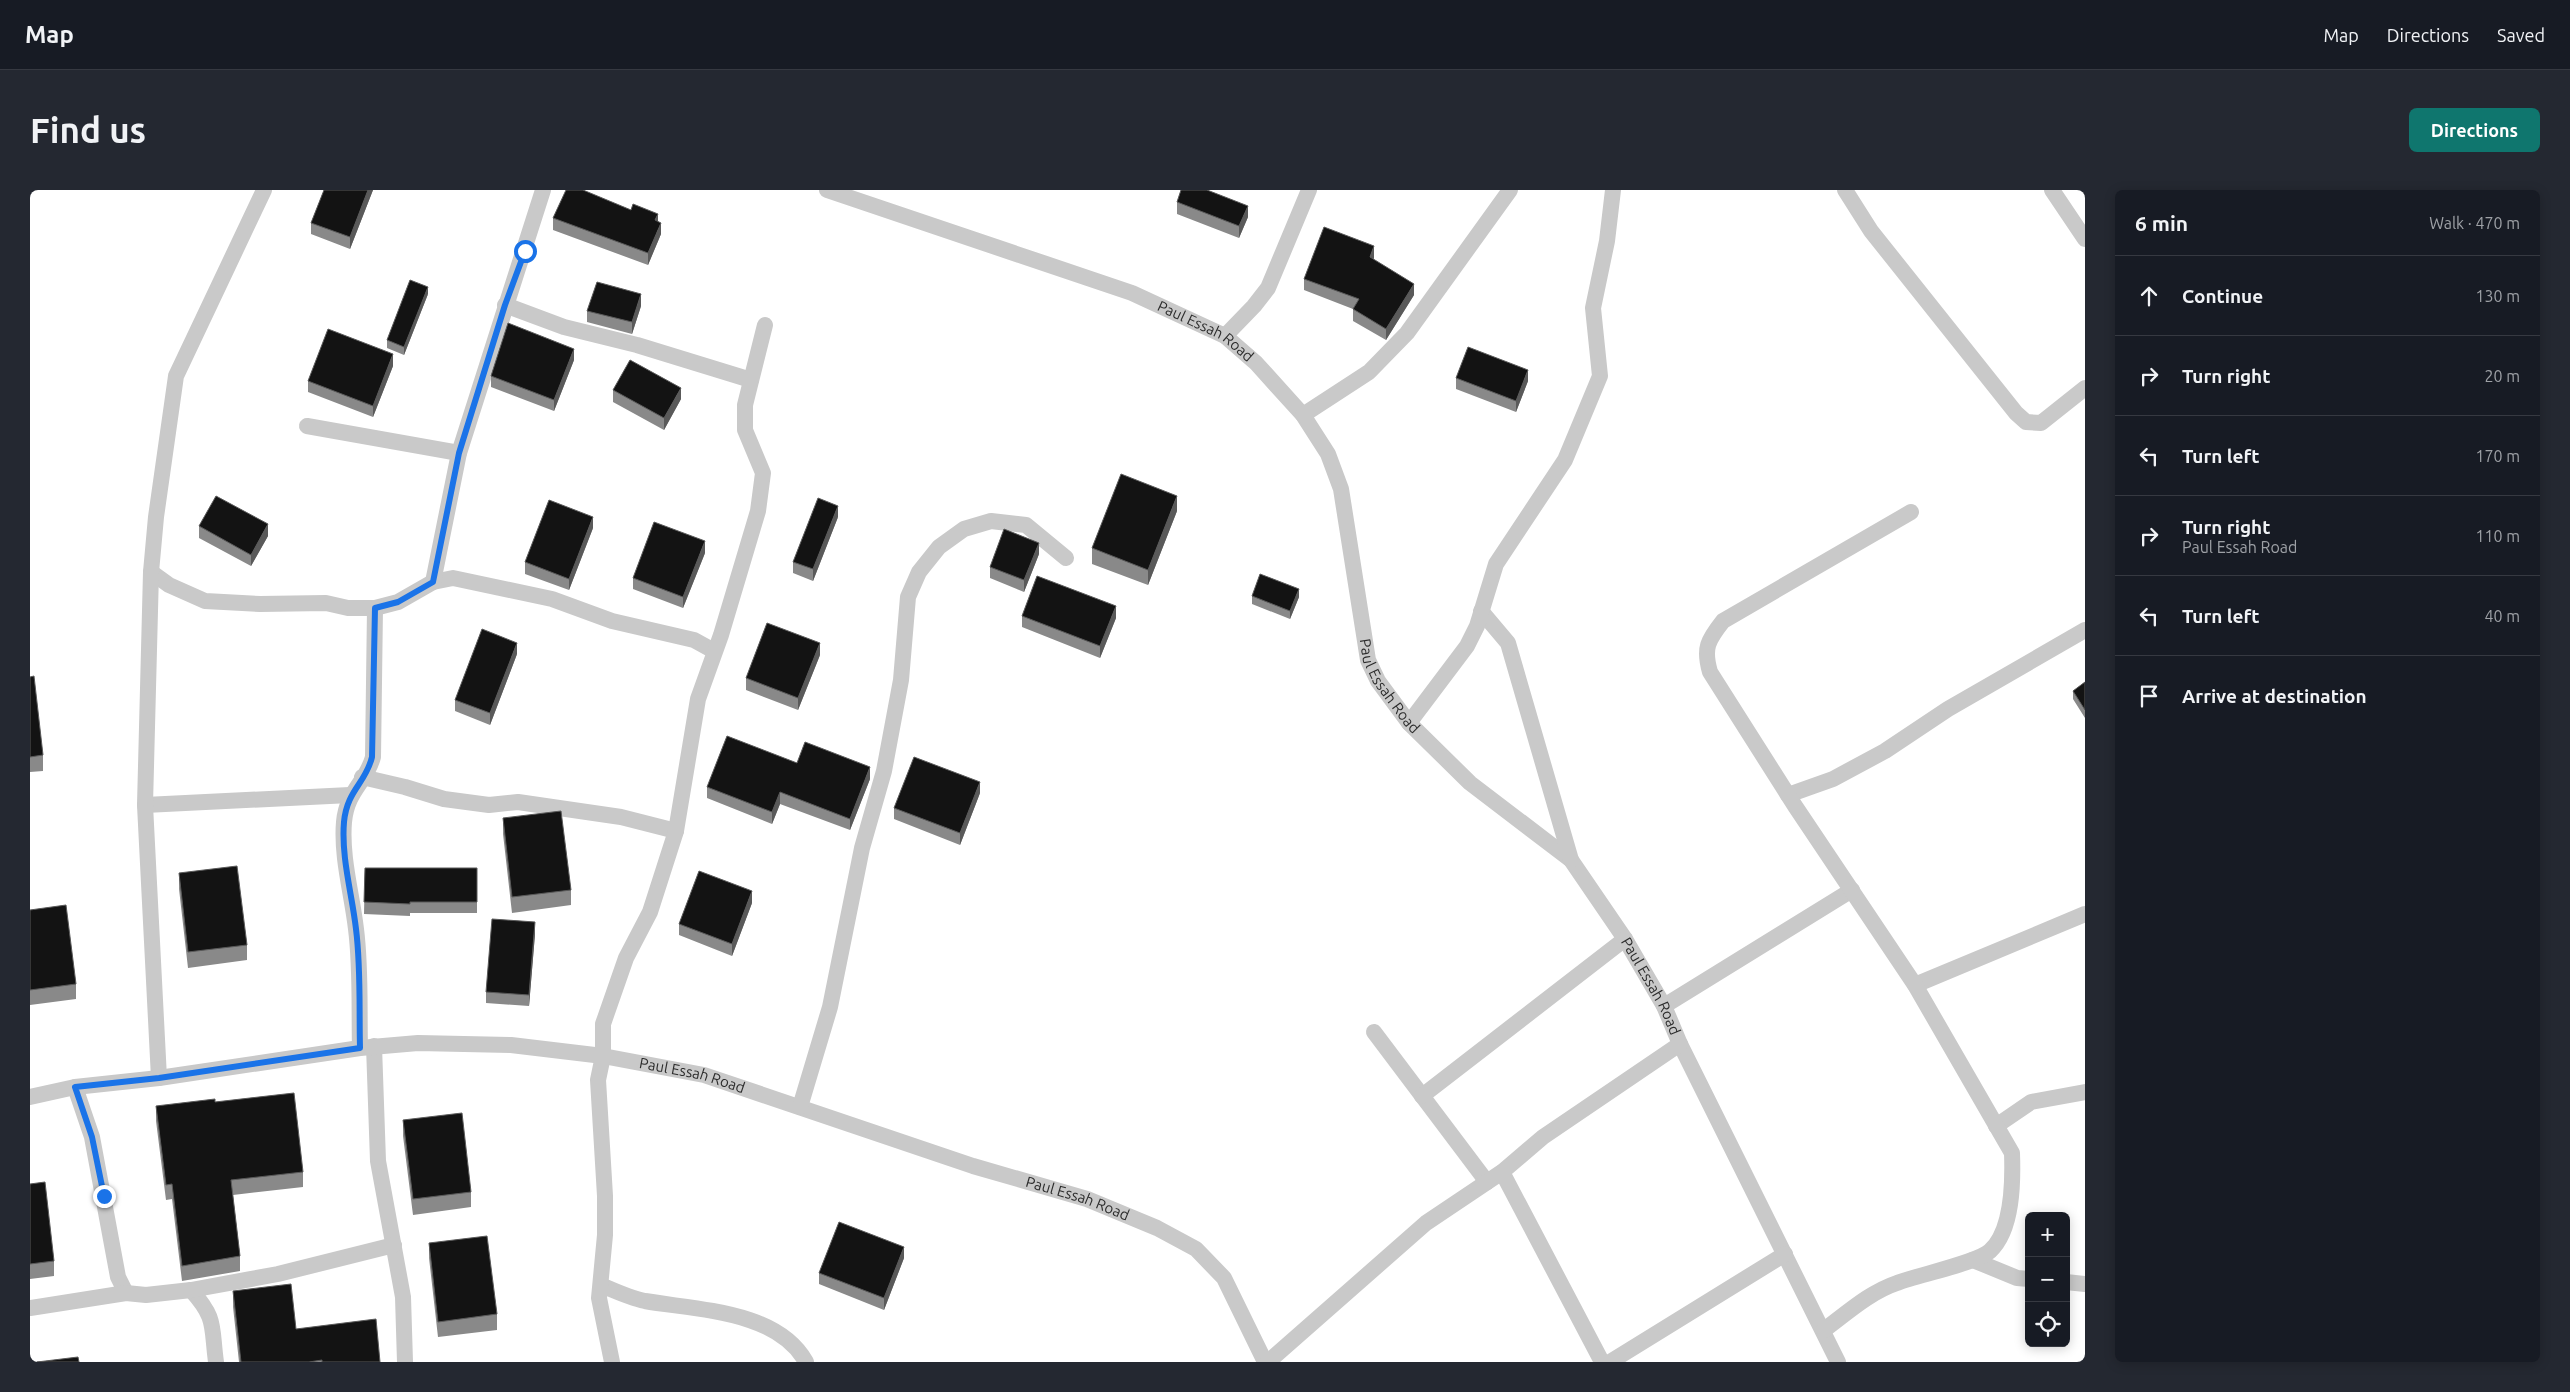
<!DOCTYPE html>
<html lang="en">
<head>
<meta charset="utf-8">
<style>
  :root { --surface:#171b24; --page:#242831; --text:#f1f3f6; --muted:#9ea1a6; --line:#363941; --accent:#0f766e }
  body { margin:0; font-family:Ubuntu,sans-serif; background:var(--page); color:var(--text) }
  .controls { position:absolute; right:15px; bottom:15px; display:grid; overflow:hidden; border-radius:8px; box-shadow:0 2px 12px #0003 }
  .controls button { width:45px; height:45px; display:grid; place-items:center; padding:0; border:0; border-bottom:1px solid var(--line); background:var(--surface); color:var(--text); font:25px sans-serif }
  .stop { position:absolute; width:15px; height:15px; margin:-11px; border:4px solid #1a73e8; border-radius:50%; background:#fff }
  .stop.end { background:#1a73e8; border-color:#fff; box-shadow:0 1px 5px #0008 }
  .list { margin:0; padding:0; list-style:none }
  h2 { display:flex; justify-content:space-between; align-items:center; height:65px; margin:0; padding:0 20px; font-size:21px }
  h2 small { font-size:16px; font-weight:400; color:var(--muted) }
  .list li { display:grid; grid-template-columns:32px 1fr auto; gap:15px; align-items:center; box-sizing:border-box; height:80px; padding:0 20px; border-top:1px solid var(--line) }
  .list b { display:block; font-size:19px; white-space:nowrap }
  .list p { margin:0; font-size:16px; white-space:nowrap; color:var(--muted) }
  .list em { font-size:16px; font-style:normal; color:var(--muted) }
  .icon { flex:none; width:28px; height:28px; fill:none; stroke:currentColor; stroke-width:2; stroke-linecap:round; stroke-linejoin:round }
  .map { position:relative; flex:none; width:2055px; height:1172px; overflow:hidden; border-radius:8px }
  header { display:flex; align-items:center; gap:30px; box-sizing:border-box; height:70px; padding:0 25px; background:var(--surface); border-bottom:1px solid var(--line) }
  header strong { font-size:24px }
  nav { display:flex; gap:28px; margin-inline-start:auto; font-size:18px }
  .intro { display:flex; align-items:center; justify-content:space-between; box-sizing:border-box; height:120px; padding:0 30px }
  h1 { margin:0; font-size:35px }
  .button { padding:12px 22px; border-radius:8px; background:var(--accent); color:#fff; font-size:18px; font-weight:700 }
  main { display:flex; gap:30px; padding:0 30px }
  aside { flex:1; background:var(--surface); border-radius:8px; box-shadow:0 2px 12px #0003 }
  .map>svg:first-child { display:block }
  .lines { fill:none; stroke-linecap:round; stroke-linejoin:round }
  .minor { stroke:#c9c9c9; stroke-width:16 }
  .wall { fill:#898989 }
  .shaded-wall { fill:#5a5a5a }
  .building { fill:#131313; stroke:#5a5a5a }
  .route { stroke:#1a73e8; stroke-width:6 }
  .labels { text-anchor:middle; stroke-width:5; stroke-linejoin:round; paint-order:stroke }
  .street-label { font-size:15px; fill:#2c2c2c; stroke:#fff }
</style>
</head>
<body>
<header>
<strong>Map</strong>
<nav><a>Map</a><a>Directions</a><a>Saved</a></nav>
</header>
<div class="intro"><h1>Find us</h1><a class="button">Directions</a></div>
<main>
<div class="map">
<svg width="2055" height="1172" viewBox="0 0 2055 1172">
  <rect width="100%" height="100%" fill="#fff"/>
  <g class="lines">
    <g class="minor">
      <path id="s1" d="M797,0L1102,103L1195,146L1226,173L1273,225L1298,264L1311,299L1338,470L1348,491L1379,533L1440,593L1541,670L1595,749L1634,816L1650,854L1808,1172"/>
      <path d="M1815,0L1841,41L1986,223L1996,232L2011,233L2055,198"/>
      <path d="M2022,0L2055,49"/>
      <path d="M475,115L534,137L607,155L721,190"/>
      <path d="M1195,146L1224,116L1238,98L1279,0"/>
      <path d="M1273,225L1339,182L1377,143L1480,0"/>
      <path d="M277,236L429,263"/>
      <path d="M121,382L139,395L175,411L230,414L296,413L318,418H345L368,412L403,392L423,388L522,409L582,431L664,450L684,461"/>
      <path d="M403,392L429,263L513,0"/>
      <path d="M1451,421L1478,453L1541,670"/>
      <path d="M1379,533L1437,456L1447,436L1466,374L1535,270L1570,186L1563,118L1577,51L1583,0"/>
      <path d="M332,587L375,597L414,609L459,615L488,612L591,627L646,641"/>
      <path d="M1758,605L1803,589L1855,561L1918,519L2055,440"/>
      <path d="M115,615L320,605"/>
      <path d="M1885,795L2055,724"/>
      <path d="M1634,816L1822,700"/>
      <path d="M1344,842L1457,992"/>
      <path d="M344,856L348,971L373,1107L375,1172"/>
      <path d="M330,858C329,818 331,778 326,739C322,704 311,667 314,632C317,600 336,593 343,567L345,418"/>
      <path d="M129,888L115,615L121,382L126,327L146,186L234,0"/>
      <path d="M45,897L62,947L88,1087L96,1103"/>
      <path d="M1392,906L1595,749"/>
      <path id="s2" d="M0,907L45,897L129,888L330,858L388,853L481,855L573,866L674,885L943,976L1057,1009L1127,1038L1166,1059L1194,1088L1235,1172"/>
      <path d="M770,917L800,817L832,658L854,581L871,490L878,407L889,382L909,357L934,339L961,331L996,335L1036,368"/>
      <path d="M1966,936L2001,912L2055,902"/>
      <path d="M1472,982L1572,1172"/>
      <path d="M1943,1070L1987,1088L1999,1089"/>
      <path d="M2036,1092L2055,1094"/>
      <path d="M571,1095C585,1101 600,1108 615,1111C666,1120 747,1120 776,1172"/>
      <path d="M161,1100C187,1129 181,1136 186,1172"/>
      <path d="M0,1118L96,1103L116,1105L161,1100L248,1084L364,1055"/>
      <path d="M1794,1140C1817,1123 1840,1102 1867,1093C1888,1085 1947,1073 1960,1061C1983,1040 1983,991 1982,963L1885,795L1765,616L1680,482C1673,458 1678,450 1693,431L1881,322"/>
      <path d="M582,1172L569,1108L575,1045V1006L568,890L573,866V834L596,768L620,722L646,641L668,509L691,445L728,321L733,283L715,240V215L735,135"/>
      <path d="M1238,1172L1396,1033L1472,982L1513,947L1650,854"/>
      <path d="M1580,1172L1755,1064"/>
    </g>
  </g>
  <path class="wall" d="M294,0H343L320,59L281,44V33Z
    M1147,12L1218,27L1209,48L1147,24Z
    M523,28L631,44L618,75L523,40Z
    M1344,68L1343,69L1384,105L1356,150L1323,131V119L1274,100V89Z
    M398,104L374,165L357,158V150Z
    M611,116L602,144L557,132V121Z
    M544,170L524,221L461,197V186Z
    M363,176L343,227L278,202V191Z
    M1426,188L1498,191L1486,222L1426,199Z
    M583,200L651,209L634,240L583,212Z
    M1147,321L1118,395L1062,374V358Z
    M808,327L783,391L763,383V372Z
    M169,336L238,346L221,376L169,348Z
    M563,338L539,400L495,384V372Z
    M675,363L653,418L603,399V388Z
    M1009,364L994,402L960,388V377Z
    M1222,406L1269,407L1260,429L1222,414Z
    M992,426L1086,428L1070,468L992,437Z
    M487,464L460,535L425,521V510Z
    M790,465L768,520L716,500V488Z
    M0,487L13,565V581L0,582Z
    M2055,492V528L2043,509V501Z
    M767,573L840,589L820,640L750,614L742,634L677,608V597Z
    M950,603L930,655L864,629V618Z
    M473,628L541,700V715L482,723L473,644Z
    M335,678H447V723H380V726L334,724Z
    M149,683L217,755V770L158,778L149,699Z
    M722,713L702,766L649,745V734Z
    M0,720L46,794V809L0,815Z
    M505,744L499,816L456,813V802Z
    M126,916L273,982V997L203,1005L210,1066V1081L152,1091L142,1009L136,1010L126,931Z
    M373,930L441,1002V1017L383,1025L373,946Z
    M0,994L24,1071V1086L0,1089Z
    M399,1053L467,1124V1140L408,1147L399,1068Z
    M874,1068L854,1120L789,1094V1083Z
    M203,1101L266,1139L350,1172H209L203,1117Z"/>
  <path class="shaded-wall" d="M338,0H343L320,59V47Z
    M1218,16V27L1209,48V36Z
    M628,24V36L625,30Z
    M631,33V44L618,75V63Z
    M1344,56V68L1340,78V67Z
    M1384,94V105L1356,150V139Z
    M398,97V104L374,165V157Z
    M611,104V116L602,144V132Z
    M544,159V170L524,221V210Z
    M363,164V176L343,227V216Z
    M1498,180V191L1486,222V211Z
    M651,198V209L634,240V228Z
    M1147,306V321L1118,395V380Z
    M808,316V327L783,391V379Z
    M563,327V338L539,400V389Z
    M238,334V346L221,376V365Z
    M675,351V363L653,418V407Z
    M1009,353V364L994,402V390Z
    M1269,399V407L1260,429V421Z
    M1086,416V428L1070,468V456Z
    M487,453V464L460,535V523Z
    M790,453V465L768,520V508Z
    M840,577V589L820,640V629Z
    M950,592V603L930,655V643Z
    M750,602V614L742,634V622Z
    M722,701V713L702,766V754Z
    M505,732V744L499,816V805Z
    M874,1057V1068L854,1120V1108Z"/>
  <path class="building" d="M294,0H338L320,47L281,33Z
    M536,0H553L601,20L603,14L628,24L625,30L631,33L618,63L523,28Z
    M1151,0H1177L1218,16L1209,36L1147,12Z
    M1294,37L1344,56L1340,67L1384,94L1356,139L1323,119L1329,109L1274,89Z
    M380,90L398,97L374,157L357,150Z
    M567,92L611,104L602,132L557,121Z
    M478,133L544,159L524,210L461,186Z
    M298,139L363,164L343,216L278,191Z
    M1438,157L1498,180L1486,211L1426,188Z
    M600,170L651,198L634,228L583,200Z
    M1091,284L1147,306L1118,380L1062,358Z
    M186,306L238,334L221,365L169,336Z
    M788,308L808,316L783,379L763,372Z
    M519,310L563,327L539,389L495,372Z
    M624,332L675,351L653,407L603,388Z
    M974,339L1009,353L994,390L960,377Z
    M1230,384L1269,399L1260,421L1222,406Z
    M1007,386L1086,416L1070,456L992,426Z
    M737,433L790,453L768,508L716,488Z
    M452,439L487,453L460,523L425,510Z
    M4,486L13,565L0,567V487Z
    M2055,492V520L2043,501Z
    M697,546L767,573L775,552L840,577L820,629L750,602L742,622L677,597Z
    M884,567L950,592L930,643L864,618Z
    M531,621L541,700L482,707L473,628Z
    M207,676L217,755L158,762L149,683Z
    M335,678H447V712H380V714L334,712Z
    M669,681L722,701L702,754L649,734Z
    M36,715L46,794L0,800V720Z
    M462,729L505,732L499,805L456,802Z
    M264,903L273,982L201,990L210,1066L152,1076L142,994L136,995L126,916L185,909V912Z
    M432,923L441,1002L383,1009L373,930Z
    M15,992L24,1071L0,1074V994Z
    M809,1032L874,1057L854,1108L789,1083Z
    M457,1046L467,1124L408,1132L399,1053Z
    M261,1094L266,1139L346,1129L350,1172H292V1170L279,1172H211L203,1101Z
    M48,1167L49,1172H7Z"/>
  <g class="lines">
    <path class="route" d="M74,1006L62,947L45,897L129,888L330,858C329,818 331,778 326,739C322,704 311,667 314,632C317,600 336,593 342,567L345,418L368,412L403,392L429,263L475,115L495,61"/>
  </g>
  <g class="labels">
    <g class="street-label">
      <text dy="5" stroke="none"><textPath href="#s1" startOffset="405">Paul Essah Road</textPath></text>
      <text dy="5" stroke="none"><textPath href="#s1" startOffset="825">Paul Essah Road</textPath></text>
      <text dy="5" stroke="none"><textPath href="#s1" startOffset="1230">Paul Essah Road</textPath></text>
      <text dy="5" stroke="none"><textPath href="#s2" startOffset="669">Paul Essah Road</textPath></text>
      <text dy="5" stroke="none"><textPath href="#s2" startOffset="1074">Paul Essah Road</textPath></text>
    </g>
  </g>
</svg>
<div class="controls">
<button>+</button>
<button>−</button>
<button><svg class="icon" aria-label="locate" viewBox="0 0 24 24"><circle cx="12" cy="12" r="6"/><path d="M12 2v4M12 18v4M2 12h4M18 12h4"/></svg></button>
</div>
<div class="stop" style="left:495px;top:61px"></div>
<div class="stop end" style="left:74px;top:1006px"></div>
</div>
<aside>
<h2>6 min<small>Walk · 470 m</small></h2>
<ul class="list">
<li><svg class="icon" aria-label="ahead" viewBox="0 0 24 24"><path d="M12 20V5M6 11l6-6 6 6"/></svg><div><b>Continue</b></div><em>130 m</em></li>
<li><svg class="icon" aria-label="right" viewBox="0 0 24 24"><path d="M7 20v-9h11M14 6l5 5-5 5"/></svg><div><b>Turn right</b></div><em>20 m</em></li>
<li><svg class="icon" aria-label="left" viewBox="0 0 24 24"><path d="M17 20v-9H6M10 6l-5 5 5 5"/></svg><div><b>Turn left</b></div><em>170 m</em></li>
<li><svg class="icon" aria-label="right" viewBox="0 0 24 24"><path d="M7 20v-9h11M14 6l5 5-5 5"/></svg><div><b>Turn right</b><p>Paul Essah Road</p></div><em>110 m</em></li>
<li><svg class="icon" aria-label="left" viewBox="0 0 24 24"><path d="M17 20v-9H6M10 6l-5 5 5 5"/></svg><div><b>Turn left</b></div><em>40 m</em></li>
<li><svg class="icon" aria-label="arrive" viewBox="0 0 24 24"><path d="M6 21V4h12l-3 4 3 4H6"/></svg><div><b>Arrive at destination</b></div></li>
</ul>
</aside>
</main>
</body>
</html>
